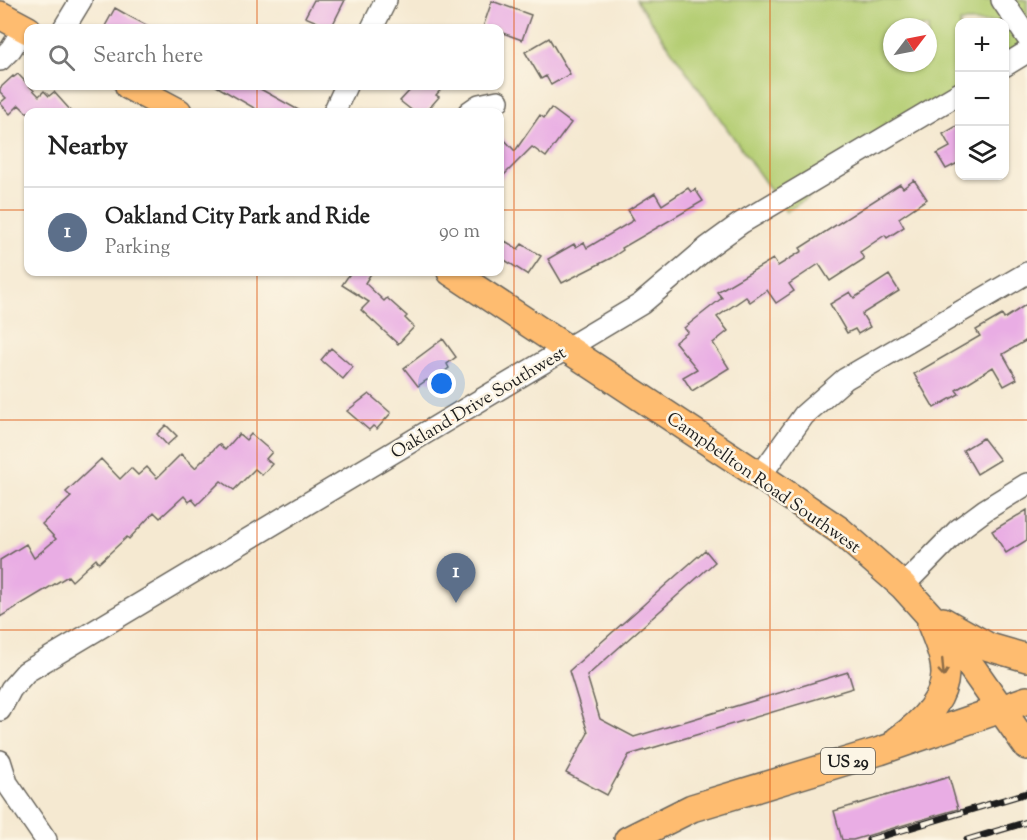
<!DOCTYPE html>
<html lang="en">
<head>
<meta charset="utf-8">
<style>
  :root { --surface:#fff; --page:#f6f6f6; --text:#222; --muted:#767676; --line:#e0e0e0; --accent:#2563eb }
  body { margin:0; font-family:"Sorts Mill Goudy",serif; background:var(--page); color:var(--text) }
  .controls { position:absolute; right:18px; top:18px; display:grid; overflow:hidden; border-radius:12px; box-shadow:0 2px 4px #0004 }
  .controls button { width:54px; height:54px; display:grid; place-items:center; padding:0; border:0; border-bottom:2px solid var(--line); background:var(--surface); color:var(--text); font:30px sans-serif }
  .compass { position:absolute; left:883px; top:18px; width:54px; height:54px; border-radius:50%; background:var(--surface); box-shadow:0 2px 4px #0004; rotate:58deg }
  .you { position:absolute; left:442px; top:384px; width:21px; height:21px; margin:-15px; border:4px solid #fff; border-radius:50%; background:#1a73e8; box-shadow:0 0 0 9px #1a73e833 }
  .badge { display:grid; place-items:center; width:39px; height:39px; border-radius:50%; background:var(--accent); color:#fff; font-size:20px; font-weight:700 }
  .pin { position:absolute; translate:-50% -50px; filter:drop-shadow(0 2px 3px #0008) }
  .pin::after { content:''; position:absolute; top:32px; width:21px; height:18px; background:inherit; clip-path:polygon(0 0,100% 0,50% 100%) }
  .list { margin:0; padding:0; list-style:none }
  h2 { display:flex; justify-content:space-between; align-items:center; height:78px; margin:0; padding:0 24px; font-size:26px }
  h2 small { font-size:20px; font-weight:400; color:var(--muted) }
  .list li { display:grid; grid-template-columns:39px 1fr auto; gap:18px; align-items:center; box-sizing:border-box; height:90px; padding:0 24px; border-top:2px solid var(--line) }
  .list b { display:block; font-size:22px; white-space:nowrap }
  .list p { margin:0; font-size:20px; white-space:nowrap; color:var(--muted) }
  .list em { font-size:20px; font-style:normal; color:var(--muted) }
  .icon { flex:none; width:33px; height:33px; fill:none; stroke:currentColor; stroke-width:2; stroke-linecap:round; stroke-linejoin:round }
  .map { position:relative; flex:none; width:1027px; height:840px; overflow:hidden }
  .search { position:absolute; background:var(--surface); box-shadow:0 2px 4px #0004; left:24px; top:24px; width:480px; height:66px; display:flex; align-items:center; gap:15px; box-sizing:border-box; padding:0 21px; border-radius:12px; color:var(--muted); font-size:22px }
  .panel { position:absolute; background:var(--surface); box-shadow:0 2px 4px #0004; left:24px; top:108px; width:480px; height:168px; border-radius:12px }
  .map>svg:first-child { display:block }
  .green { fill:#b4cd72; stroke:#687447; stroke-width:1.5; fill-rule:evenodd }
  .building { fill:#e9ade4 }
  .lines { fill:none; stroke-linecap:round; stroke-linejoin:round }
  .minor-casing { stroke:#68645b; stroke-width:24 }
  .major-casing { stroke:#68645b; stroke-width:30 }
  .minor { stroke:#fff; stroke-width:21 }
  .major { stroke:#febc70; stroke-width:27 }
  .rail-casing { stroke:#1c1c1c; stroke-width:7 }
  .rail { stroke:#fcf5e5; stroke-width:4.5; stroke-dasharray:14; stroke-linecap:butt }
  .oneway { stroke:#8d6c46 }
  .grid { fill:none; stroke:#de560d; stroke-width:1.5; stroke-opacity:0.55 }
  .labels { text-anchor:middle; stroke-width:5; stroke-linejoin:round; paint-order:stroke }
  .shield { fill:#fcf5e5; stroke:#5f5d58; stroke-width:1.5 }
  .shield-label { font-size:16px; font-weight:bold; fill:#1c1c1c }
  .street-label { font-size:18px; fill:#1c1c1c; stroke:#fcf5e5 }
</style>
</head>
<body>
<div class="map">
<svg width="1027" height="840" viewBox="0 0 1027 840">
  <rect width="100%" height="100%" fill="#fcf5e5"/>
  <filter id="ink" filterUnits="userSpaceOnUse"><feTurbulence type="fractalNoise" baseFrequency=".0167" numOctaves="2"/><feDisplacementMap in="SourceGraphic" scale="12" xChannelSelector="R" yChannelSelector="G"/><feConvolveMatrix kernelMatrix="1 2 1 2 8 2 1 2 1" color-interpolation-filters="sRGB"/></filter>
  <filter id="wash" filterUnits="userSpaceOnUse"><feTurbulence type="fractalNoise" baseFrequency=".008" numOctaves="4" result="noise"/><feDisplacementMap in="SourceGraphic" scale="24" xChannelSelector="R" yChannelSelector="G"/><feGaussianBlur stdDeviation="1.35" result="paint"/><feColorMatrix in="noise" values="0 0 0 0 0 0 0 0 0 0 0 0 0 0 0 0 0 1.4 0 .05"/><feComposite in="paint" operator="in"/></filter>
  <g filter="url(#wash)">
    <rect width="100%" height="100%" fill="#f5e9d1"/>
    <path class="green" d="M636,0H1027V50L1005,66L1004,22H960L959,96L786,212ZM892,27H928V63H892Z"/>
    <g id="blocks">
      <path class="building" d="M314,0H345L331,28L305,17Z
        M492,1L531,15L522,40L500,32V28L483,27Z
        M115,8L129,16L152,28H104Z
        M549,38L570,74L551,85L546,76L541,79L525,52Z
        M18,74L39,96L44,91L49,96L54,92L72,112H26L19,105L10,114L0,103L6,98L0,92V88L13,76L14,77Z
        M216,86H255L302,112H261Z
        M414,86H444L436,95L439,97L426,112H414L400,101Z
        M551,108L571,123L546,157L532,147L500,179V135L515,151L540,115L544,118Z
        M960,124V162L946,169L937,154L950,147L943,134Z
        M914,180L927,199L899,218L904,227L887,238L885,235L860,252L864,259L830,281L819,264L789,284L794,291L776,303L767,290L750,302L746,297L717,317L728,331L713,343L729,368L692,391L683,377L697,369L675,342L688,332L684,328L722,298L717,292L773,259L778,266L802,251L800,248L900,184L903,188Z
        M688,188L691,192L695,189L703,201L622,248L623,250L611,258L562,283L548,259L574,244L576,247L584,242L587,248L634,220L628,210L655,193L662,205Z
        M505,241L518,249L522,244L541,256L528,275L500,257V250Z
        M351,272H372L365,283L384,301L387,298L407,316L405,318L414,327L398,344L361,310L369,302L342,285Z
        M889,275L899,291L862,314L870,327L858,334L855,329L847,333L830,304L850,292L854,298Z
        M1027,304V340L1003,354L1017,379L1004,386L993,367L956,390L959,394L934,408L914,374L980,336L976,330L1002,315L1004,319Z
        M443,339L456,357L447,364L449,368L430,383L427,380L418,386L404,368Z
        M331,348L353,367L343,379L321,360Z
        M369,394L391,413L377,429L373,426L369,430L347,411Z
        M166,425L177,436L167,445L157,434Z
        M239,434L246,440L251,434L272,452L266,459L272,464L262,475L255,469L234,490L221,481L197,505L192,499L189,502L184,496L160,518L154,512L129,539L127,537L99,563L96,559L72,581L68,576L0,617V560L26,544L34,558L56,539L42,524L71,497L66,492L101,459L120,479L131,468L138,475L147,467L157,478L181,454L195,468L219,444L225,450Z
        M983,438L1000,460L977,474L963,450Z
        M1027,510V540L1006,553L992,531Z
        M705,550L715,562L587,676L600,719L634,737L848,672L853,688L629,755L607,795L566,773L588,733L569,671Z
        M949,777L958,809L853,840H842L834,811Z"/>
    </g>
  </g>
  <g filter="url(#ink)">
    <use href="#blocks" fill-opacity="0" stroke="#68645b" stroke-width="1.5"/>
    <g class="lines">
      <defs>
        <path id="minor" d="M1002,0L1027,37
          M64,28L81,0
          M372,28L386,0
          M0,60L11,49L24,28
          M1004,66L1027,52
          M334,112L346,86
          M469,112L479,105L498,101
          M760,476L804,415L845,379L1027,273
          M903,586L958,530L985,510L1027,484
          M0,710L11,689L26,672L641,304L708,247L741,223L960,93
          M0,761L7,783L46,840"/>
        <path id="major" d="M0,15L28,30
          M129,86L178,112
          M451,272L760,476L839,530L903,586L956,645L1027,746
          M943,621L989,647L1027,658
          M898,740C919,725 944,702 945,674C945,657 937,640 931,624
          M628,840L692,808L880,751L1027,700"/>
      </defs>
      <use href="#minor" class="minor-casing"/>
      <use href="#major" class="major-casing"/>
      <use href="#minor" class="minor"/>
      <use href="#major" class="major"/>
      <defs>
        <path id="rail" d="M869,840L1027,793
          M967,840L1027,822"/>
      </defs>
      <use href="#rail" class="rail-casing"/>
      <use href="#rail" class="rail"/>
    </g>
    <defs><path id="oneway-shaft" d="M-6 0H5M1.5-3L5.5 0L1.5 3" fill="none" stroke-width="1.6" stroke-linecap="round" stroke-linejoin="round" transform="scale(1.5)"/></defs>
    <use class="oneway" href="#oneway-shaft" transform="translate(943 668) rotate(85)"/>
  </g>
  <path class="grid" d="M257,0V28M514,0V840M770,0V840M257,86V112M0,210H28M500,210H1027M257,272V840M0,420H1027M0,630H1027"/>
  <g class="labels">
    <rect class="shield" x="821" y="748" width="54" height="26" rx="4.5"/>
    <g class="shield-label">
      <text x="848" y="767">US 29</text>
    </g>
    <g class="street-label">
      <text transform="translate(478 402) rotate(-31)" y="6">Oakland Drive Southwest</text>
      <text transform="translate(764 482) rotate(35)" y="6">Campbellton Road Southwest</text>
    </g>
  </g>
</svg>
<div class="controls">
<button>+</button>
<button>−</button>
<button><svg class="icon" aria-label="layers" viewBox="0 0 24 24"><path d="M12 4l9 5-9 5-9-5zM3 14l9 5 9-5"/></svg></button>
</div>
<svg class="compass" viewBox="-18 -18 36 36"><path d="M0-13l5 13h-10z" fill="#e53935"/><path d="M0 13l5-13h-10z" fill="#767676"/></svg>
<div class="you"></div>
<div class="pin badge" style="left:456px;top:603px;background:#5c6f8a">1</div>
<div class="search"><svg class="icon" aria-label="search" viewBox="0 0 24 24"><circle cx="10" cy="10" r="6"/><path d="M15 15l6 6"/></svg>Search here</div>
<section class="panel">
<h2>Nearby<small></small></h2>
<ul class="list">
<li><span class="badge" style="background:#5c6f8a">1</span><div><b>Oakland City Park and Ride</b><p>Parking</p></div><em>90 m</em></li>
</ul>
</section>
</div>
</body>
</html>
